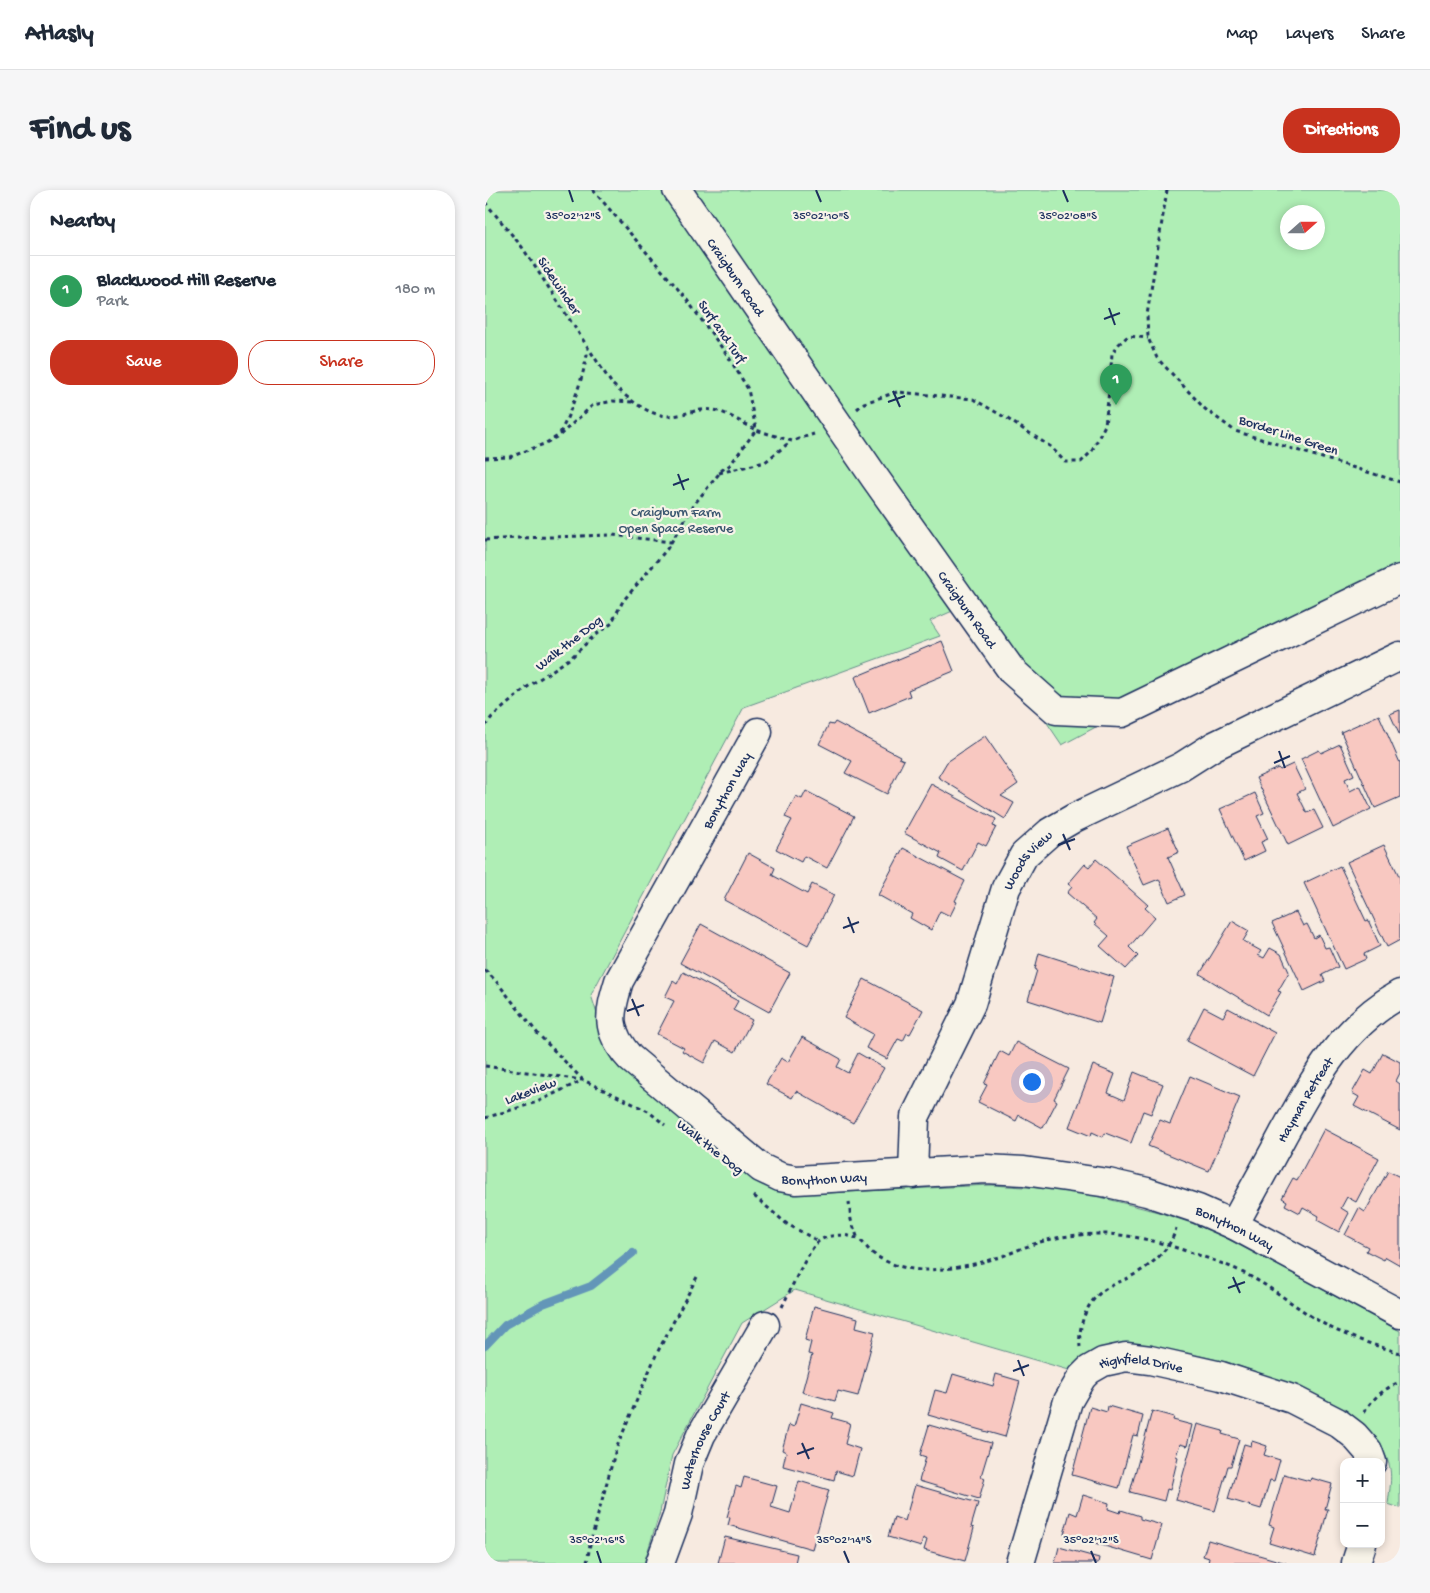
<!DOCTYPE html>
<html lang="en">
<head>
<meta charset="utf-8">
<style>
  :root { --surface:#fff; --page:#f6f6f7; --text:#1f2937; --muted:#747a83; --line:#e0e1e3; --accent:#c8321e }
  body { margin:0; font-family:"Gochi Hand",sans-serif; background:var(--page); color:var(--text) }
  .controls { position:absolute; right:15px; bottom:15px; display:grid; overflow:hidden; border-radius:10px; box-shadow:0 2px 8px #0003 }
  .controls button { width:45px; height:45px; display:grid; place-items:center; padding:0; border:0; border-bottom:1px solid var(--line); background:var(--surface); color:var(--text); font:25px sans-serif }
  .compass { position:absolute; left:795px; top:15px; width:45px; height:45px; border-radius:50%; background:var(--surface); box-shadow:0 2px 8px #0003; rotate:69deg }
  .you { position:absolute; left:546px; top:891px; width:18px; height:18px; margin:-12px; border:4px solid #fff; border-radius:50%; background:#1a73e8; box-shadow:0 0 0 8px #1a73e833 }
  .badge { display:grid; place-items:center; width:32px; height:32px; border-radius:50%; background:var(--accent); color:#fff; font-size:16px; font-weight:700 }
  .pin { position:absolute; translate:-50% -41px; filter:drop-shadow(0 1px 2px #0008) }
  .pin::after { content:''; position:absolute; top:26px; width:18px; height:15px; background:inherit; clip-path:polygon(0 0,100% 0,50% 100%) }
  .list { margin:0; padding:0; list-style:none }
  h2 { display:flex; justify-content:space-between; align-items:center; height:65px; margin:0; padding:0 20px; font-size:21px }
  h2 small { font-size:16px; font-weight:400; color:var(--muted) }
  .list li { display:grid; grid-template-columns:32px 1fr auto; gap:15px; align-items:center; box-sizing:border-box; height:70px; padding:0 20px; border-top:1px solid var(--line) }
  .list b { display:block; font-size:19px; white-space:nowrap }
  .list p { margin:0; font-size:16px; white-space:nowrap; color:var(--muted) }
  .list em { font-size:16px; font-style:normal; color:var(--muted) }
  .actions { display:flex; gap:10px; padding:15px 20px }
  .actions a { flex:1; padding:11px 0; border:1px solid var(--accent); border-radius:20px; text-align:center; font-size:18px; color:var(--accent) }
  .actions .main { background:var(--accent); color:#fff }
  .map { position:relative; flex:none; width:915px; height:1373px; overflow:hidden; border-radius:20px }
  header { display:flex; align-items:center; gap:30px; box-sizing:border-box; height:70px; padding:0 25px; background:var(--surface); border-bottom:1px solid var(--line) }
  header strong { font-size:24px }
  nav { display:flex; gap:28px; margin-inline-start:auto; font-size:18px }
  .intro { display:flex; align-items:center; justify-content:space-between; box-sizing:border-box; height:120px; padding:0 30px }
  h1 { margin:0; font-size:35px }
  .button { padding:12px 22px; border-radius:20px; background:var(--accent); color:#fff; font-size:18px; font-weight:700 }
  main { display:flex; gap:30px; padding:0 30px }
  aside { flex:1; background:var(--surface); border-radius:20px; box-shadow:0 2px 8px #0003 }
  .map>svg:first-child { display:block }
  .green { fill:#afeeb5; stroke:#658e8a; fill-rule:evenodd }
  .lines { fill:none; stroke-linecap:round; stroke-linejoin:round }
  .stream { stroke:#6396b8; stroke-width:8 }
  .building { fill:#f8c8c1; stroke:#1b2f5e }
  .minor-casing { stroke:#1b2f5e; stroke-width:31 }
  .path { stroke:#1b2f5e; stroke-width:3; stroke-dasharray:4 4; stroke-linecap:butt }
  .minor { stroke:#f7f3e8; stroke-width:28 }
  .ticks { fill:none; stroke:#1b2f5e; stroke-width:2 }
  .labels { text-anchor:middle; stroke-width:4.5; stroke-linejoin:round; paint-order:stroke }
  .street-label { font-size:14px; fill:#1b2f5e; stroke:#f7f3e8 }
  .park-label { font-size:14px; fill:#39556f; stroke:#f7f3e8 }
  .ticks-label { font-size:12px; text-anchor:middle; fill:#1b2f5e; stroke:#f7f3e8; stroke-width:4.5; stroke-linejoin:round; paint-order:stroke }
</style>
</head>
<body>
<header>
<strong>Atlasly</strong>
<nav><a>Map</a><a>Layers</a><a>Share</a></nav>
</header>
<div class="intro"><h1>Find us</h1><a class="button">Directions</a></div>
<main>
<aside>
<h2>Nearby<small></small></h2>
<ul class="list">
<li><span class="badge" style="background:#2e9e5b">1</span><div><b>Blackwood Hill Reserve</b><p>Park</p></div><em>180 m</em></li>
</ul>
<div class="actions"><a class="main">Save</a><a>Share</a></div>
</aside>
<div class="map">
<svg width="915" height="1373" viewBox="0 0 915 1373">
  <rect width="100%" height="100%" fill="#f7eae0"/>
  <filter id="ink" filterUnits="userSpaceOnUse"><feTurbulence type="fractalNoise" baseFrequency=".02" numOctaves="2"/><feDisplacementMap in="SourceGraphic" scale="10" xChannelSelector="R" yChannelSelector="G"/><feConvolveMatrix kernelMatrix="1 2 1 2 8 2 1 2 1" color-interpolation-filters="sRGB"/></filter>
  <g filter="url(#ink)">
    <path class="green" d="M0,0H200L481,415L445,431L455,446L259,517L106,805L127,871L283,997L340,1003L506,995L571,999L607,1005L673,1022L709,1034L741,1048L915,1141V1318L903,1314C907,1283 909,1275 890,1249L796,1191L742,1172L703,1163L678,1159L609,1162L584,1180L310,1100L257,1133L187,1265L175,1322L159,1373H0Z
      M202,0H915V396L637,523L577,555ZM802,22H832V52H802Z"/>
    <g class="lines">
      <path class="stream" d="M0,1156L20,1135L58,1114L106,1096L148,1063"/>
    </g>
    <path class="building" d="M457,451L469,481L423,500L425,506L384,523L370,487Z
      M915,520V546L905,524Z
      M894,525L915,573V607L890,618L856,542Z
      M350,532L415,566L414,568L419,570L402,604L360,583L367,571L334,554L344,534L348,535Z
      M500,546L533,594L516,606L529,613L520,629L453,587L462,572Z
      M855,554L869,585L860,589L865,601L875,596L886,619L848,638L816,569L834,560L836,563Z
      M808,574L820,599L812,603L822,623L829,620L838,638L803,655L771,588L793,578L795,580Z
      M446,594L511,629L508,636L511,637L501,656L493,652L478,681L454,668L456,663L419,643Z
      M321,601L369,626L342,678L319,666L316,672L291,659L307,630L300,627L311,606L317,609Z
      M770,603L779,623L772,626L783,649L776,652L780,661L759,671L735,619Z
      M683,638L694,662L683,667L700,705L684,712L674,689L659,695L641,656Z
      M899,655L915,688V750L902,757L862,672Z
      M418,658L480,691L470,711L472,712L465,726L455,721L446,740L425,728L427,724L393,705Z
      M263,663L290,678L287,685L322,704L327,694L349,705L323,755L239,710Z
      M611,669L663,715L660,718L670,727L644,757L653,766L641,779L615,756L624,746L609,733L612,729L582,703L587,697L583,694L600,674L604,677Z
      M855,676L881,731L883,730L895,756L879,764L881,769L859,779L819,693Z
      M811,722L818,736L822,734L829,748L834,745L840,758L844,757L853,777L837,785L840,791L819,801L787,733Z
      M747,731L764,741L758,751L776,761L773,765L779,768L785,758L796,764L804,782L793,801L796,802L782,825L715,784Z
      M216,734L305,783L284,822L195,773Z
      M554,763L629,787L615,833L543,810L552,780L550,779Z
      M198,782L253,811L248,820L267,830L250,862L230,851L219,873L197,861L199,858L172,844L189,811L180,807L188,791L192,794Z
      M379,789L438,820L425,844L422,843L418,851L413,849L402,869L381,858L388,844L359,828Z
      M719,817L738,827L743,818L790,843L768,886L702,851Z
      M317,847L356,869L352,877L363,883L373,863L399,878L368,933L311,901L307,908L281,894L296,868L303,872Z
      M531,852L584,879L569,909L572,911L558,938L534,925L531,931L493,912L502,895L499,894L515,861L524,866Z
      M898,863L915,872V883L911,891L915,894V940L869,916L874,907L867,903L880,880L887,884Z
      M608,875L630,884L623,903L639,910L649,882L678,894L666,924L658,921L646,953L620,943L618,947L607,942L606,946L584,937Z
      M705,886L755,907L724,981L663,956L675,930L685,934Z
      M839,939L894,968L871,1012L862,1007L856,1018L864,1023L854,1042L832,1030L834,1026L818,1017L815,1023L800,1015L802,1011L797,1008L808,988L812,990Z
      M903,981L915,987V1075L901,1067L899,1070L881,1061L883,1057L860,1045L874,1018L880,1022Z
      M329,1116L373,1128L371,1137L390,1142L373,1206L353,1201L350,1211L317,1202L327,1165L323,1164L326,1152L320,1150Z
      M468,1184L508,1196L511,1184L535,1191L520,1247L443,1225L450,1200L462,1203Z
      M316,1213L349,1223L347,1228L365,1233L360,1254L375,1259L368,1286L351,1281L349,1290L298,1276L301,1262L297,1260L304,1235L309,1237Z
      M623,1216L658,1226L653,1246L648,1245L634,1298L587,1285L605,1217L622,1222Z
      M667,1221L689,1227L688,1230L707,1235L702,1256L695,1254L691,1266L693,1267L685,1300L682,1299L679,1311L645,1302Z
      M712,1234L738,1241L737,1244L754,1249L746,1276H743L730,1321L691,1310Z
      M444,1235L506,1253L496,1286L500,1288L494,1309L434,1291L441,1267L435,1265Z
      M767,1251L782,1256L779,1265L795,1270L789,1291L785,1290L776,1319L743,1309L759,1254L766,1256Z
      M799,1284L825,1291L826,1288L847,1294L840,1319H843L830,1367L784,1353L789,1337L784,1335Z
      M259,1287L292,1296L286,1317L305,1323L314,1291L344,1300L327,1359L243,1335L245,1328L242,1327L251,1296L256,1298Z
      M430,1295L493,1313L486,1337L489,1338L480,1371L439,1360L442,1350L438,1348L436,1357L403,1347L409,1327L420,1331Z
      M598,1305L624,1313L623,1319L635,1323L636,1320L655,1326V1329L677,1335L667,1370L579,1344L585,1322L592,1325Z
      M240,1347L312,1364L310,1373H233Z
      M723,1350L801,1373H723L724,1368L718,1366Z
      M574,1357L614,1368L613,1373H570Z"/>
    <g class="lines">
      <defs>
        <g id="minor">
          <path id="s1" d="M192,0L390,288L527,481L571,520L637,523L915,389"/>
          <path id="s2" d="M273,542L134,791C124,824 120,840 145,868L276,978L295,987L311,990L501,979L539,981L623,993L662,1002L713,1019L749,1035L915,1124"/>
          <path id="s3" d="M428,984L430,927L486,814L521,698L539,665L565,642L589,628L696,577L729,556L915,466"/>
          <path id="s4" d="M749,1035C765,1005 782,975 798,945C829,889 857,837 915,804"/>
          <path id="s5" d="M175,1373L193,1324L204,1274L216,1245L280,1135"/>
          <path id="s6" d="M535,1373L583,1211L597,1187L604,1180L618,1172L641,1167L665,1170L736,1186L807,1209L852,1232L869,1245L883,1261L887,1272"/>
          <path d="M871,1373L877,1354"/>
        </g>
      </defs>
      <use href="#minor" class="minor-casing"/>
      <path class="path" d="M108,0L199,106L243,166L263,199L271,240L307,251L329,244
        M682,0L662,125L663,148L672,168L720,219L750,241L915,292
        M0,12L37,57L127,194
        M372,219L379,213L412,202L488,209L521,228L566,257L580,272H596L607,261L620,235L625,193L627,163L634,154L643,146L663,148
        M75,243C86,222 101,180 103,157
        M0,268L25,267L59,254L75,245L108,215L128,211L149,212
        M234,283L280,272L306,251
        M0,350L34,348L127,345L186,352
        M0,536L7,527L41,498L87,467L110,445L126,434L138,411L182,359L211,312L237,280L245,275L271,240C259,234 246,225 233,221C215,216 200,226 183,226C161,225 142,207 127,194
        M0,780L11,791L53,844L98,890L163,921L180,935
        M0,876L97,890
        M0,928L52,912L98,890
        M269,1006L302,1034L333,1051
        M364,1012L366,1030L373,1049
        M297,1117C304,1103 324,1058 334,1051C343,1044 364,1043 374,1050C380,1053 383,1061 390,1065C404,1075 427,1081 444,1080C467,1079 489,1075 511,1068C523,1065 534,1059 546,1055C568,1047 593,1044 617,1044C652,1044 687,1056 719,1067C736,1073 753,1079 768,1088C794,1102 815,1121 841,1135C864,1148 890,1155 915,1163
        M595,1157C593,1138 600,1116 614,1104C622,1097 632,1093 641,1089C663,1078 685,1062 691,1038
        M879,1222C888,1208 900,1198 915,1192
        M102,1373L105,1354L131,1259L171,1165L212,1087"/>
      <use href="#minor" class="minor"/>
    </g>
  </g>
  <path class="ticks" d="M84,0L88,12M331,0L336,12M578,0L583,12M624,118L630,135M619,129L635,123M408,201L415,217M403,212L420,206M193,284L199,300M188,295L204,289M794,561L800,578M789,573L805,566M578,644L585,660M573,655L590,649M363,727L369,743M358,738L374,732M147,809L154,826M142,821L159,815M748,1087L755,1103M743,1098L760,1092M533,1170L539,1186M528,1181L544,1175M317,1253L324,1269M312,1264L329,1258M112,1361L116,1373M359,1361L364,1373M606,1361L611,1373"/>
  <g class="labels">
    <g class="street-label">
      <text dy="5" stroke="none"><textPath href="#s1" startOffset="105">Craigburn Road</textPath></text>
      <text transform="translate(75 95) rotate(56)" y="5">Sidewinder</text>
      <text transform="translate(238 141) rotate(55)" y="5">Surf and Turf</text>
      <text transform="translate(804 244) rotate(18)" y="5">Border Line Green</text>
      <text dy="5" stroke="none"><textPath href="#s1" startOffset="510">Craigburn Road</textPath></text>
      <text transform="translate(83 452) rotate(-38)" y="5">Walk the Dog</text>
      <text transform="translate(241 600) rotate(-61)" y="5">Bonython Way</text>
      <text dy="5" stroke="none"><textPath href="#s3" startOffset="340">Woods View</textPath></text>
      <text transform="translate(45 900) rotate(-21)" y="5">Lakeview</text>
      <text dy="5" stroke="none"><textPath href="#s4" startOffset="144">Hayman Retreat</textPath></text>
      <text transform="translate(226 956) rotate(38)" y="5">Walk the Dog</text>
      <text dy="5" stroke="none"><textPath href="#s2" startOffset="605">Bonython Way</textPath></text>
      <text dy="5" stroke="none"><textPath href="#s2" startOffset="1025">Bonython Way</textPath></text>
      <text dy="5" stroke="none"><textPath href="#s6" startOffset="261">Highfield Drive</textPath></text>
      <text dy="5" stroke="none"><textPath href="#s5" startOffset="131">Waterhouse Court</textPath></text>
    </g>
    <g class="park-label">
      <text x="191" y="326">Craigburn Farm<tspan x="191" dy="16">Open Space Reserve</tspan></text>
    </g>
  </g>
  <g class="ticks-label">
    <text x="88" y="29">35°02'12"S</text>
    <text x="336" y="29">35°02'10"S</text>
    <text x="583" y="29">35°02'08"S</text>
    <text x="112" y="1353">35°02'16"S</text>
    <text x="359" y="1353">35°02'14"S</text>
    <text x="606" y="1353">35°02'12"S</text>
  </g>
</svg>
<div class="controls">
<button>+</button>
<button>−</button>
</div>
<svg class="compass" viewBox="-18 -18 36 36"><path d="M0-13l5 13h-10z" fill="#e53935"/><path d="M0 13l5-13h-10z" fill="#747a83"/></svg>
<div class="you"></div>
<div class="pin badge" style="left:631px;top:215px;background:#2e9e5b">1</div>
</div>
</main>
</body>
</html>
